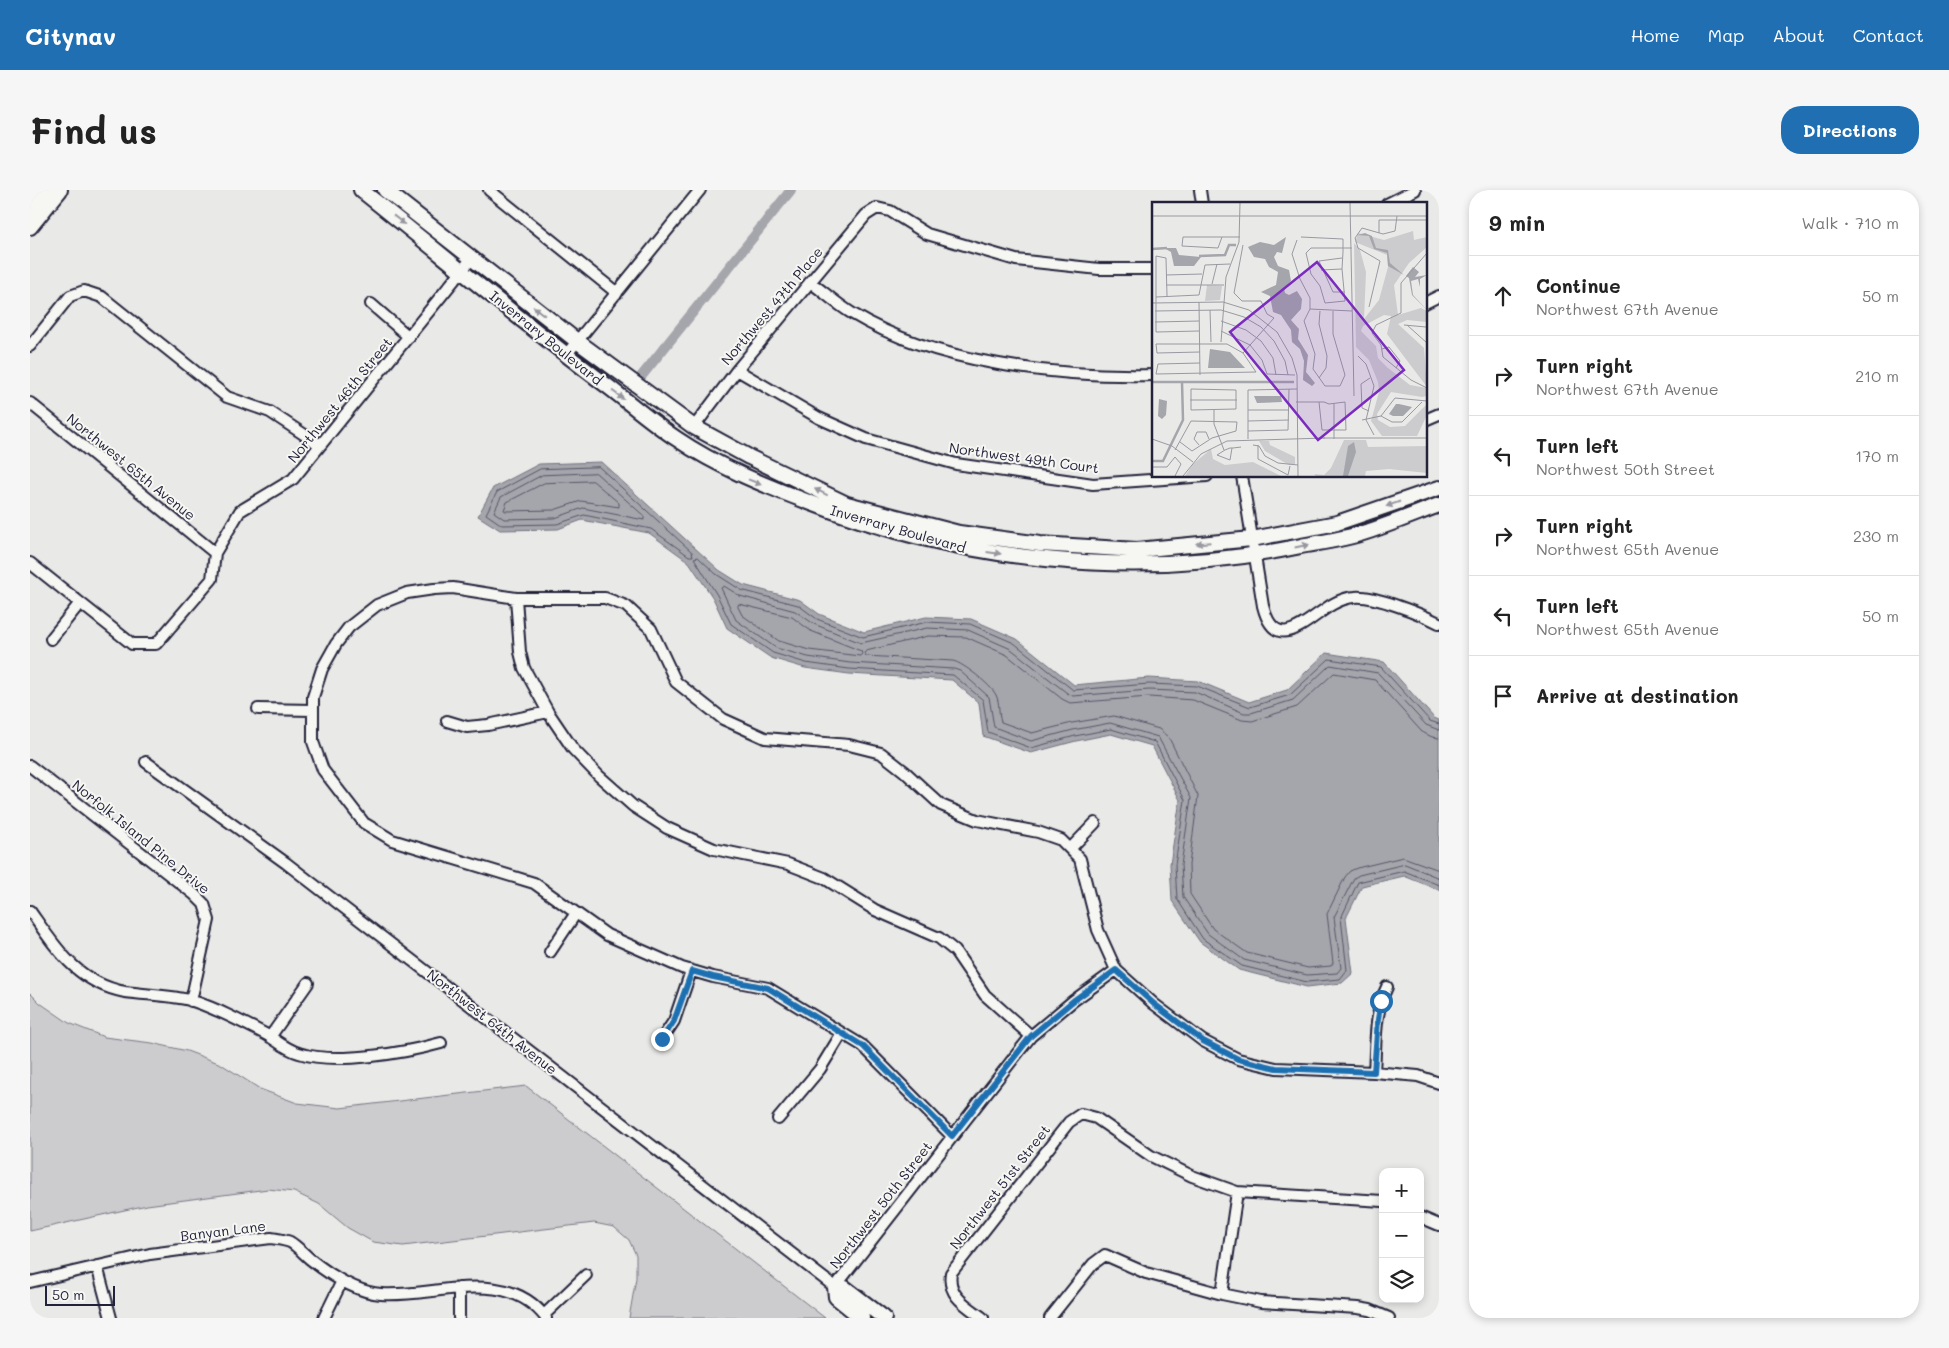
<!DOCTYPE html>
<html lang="en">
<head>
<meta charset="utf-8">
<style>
  :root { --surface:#fff; --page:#f6f6f6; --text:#222; --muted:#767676; --line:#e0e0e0; --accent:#1f6fb2 }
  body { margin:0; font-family:Mali,sans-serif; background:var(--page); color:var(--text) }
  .controls { position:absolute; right:15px; bottom:15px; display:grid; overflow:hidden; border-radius:10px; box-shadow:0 2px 8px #0003 }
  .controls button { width:45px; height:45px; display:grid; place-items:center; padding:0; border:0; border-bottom:1px solid var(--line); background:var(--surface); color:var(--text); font:25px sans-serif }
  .scale { position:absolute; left:15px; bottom:12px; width:70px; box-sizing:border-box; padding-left:5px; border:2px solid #22223b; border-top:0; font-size:14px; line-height:18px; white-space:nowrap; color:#22223b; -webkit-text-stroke:4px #f6f6f2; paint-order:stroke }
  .stop { position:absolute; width:15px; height:15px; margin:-11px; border:4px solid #1f6fb2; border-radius:50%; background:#fff }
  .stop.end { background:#1f6fb2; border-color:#fff; box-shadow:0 1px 5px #0008 }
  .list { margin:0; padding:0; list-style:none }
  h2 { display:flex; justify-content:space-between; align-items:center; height:65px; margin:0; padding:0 20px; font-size:21px }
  h2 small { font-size:16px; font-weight:400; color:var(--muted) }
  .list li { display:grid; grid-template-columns:32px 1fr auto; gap:15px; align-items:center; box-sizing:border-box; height:80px; padding:0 20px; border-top:1px solid var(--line) }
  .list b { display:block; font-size:19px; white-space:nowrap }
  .list p { margin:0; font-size:16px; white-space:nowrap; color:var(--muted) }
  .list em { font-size:16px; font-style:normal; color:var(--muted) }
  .icon { flex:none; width:28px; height:28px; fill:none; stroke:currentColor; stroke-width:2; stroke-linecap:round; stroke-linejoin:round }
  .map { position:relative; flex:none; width:1409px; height:1128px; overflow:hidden; border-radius:20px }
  header { display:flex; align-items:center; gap:30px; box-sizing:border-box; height:70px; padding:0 25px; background:var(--accent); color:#fff }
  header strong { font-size:24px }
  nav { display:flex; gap:28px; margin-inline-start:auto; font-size:18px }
  .intro { display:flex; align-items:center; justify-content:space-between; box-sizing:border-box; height:120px; padding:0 30px }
  h1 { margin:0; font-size:35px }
  .button { padding:12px 22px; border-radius:20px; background:var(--accent); color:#fff; font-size:18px; font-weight:700 }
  main { display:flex; gap:30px; padding:0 30px }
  aside { flex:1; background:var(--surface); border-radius:20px; box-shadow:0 2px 8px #0003 }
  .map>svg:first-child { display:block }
  .green { fill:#ccccce; stroke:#777784 }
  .water { fill:#a5a5ac; stroke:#71717f }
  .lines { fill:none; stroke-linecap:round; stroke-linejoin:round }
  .shore { stroke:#565668; stroke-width:1 }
  .canal { stroke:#a5a5ac; stroke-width:10 }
  .street-casing { stroke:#22223b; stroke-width:14 }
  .secondary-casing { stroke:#22223b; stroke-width:18 }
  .street { stroke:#f6f6f2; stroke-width:10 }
  .secondary { stroke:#f6f6f2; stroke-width:14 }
  .oneway { fill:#9797a0 }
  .route { stroke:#1f6fb2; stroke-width:6 }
  .labels { text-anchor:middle; stroke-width:4; stroke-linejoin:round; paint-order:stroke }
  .street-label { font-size:14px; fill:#22223b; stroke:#f6f6f2 }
  .inset-river { fill:none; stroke:#a5a5ac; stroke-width:2.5 }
  .inset-road { fill:none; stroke:#9999a2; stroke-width:1 }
  .view { fill:#7b2cbf; fill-opacity:0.15; stroke:#7b2cbf; stroke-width:2.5 }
  .inset-edge { fill:none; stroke:#22223b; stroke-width:2.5 }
</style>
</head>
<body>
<header>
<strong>Citynav</strong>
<nav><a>Home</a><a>Map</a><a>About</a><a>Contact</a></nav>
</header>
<div class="intro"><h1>Find us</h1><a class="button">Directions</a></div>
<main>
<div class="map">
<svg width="1409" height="1128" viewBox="0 0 1409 1128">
  <rect width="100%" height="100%" fill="#e9e9e7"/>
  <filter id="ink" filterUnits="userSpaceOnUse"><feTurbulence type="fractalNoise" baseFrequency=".02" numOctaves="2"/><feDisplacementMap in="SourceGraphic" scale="10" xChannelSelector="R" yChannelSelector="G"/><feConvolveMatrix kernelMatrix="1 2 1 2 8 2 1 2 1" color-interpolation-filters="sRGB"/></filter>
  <g filter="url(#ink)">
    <path class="green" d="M0,803L10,813L39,833L74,847L122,853L157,861L191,874L230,899L267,913L310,918L496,896L795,1128H599L606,1088V1065L599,1050L584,1037L564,1033L373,1056L343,1052L318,1038L289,1014L264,1002L238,999L117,1015L0,1041Z"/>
    <path class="water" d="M571,272L689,380L713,395L770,410L789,424L834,442L896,427L941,429L987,449L1044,495L1119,488L1168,491L1219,512L1257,500L1296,463L1354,472L1404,528L1409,530V700L1374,686L1332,696L1316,728L1323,783L1312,793L1277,797L1209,780L1170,752L1142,711L1140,674L1150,610L1122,556L1081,544L1046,551L1001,563L953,546L949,513L922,490L819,484L775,478L741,468L697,438L683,408L659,372L619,343L552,330L528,339L470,340L448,326L463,298L509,274Z"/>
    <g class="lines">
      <path class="shore" d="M569,277L662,362L663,366H659L621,339L554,325L527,334L472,335L456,324L467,302L510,279Z
        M566,283L614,326V330L553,318L525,328L474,329L464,322L471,307L512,285Z
        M563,291L589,313V317L551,311L524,320L476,321L474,320L477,312L514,293Z
        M709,414L762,427L781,441L831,461L832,464L830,466L779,460L749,451L712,425L708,417Z
        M1409,534L1400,531L1351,477L1299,469L1260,505L1220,517L1167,496L1119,494L1043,500L984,453L940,434L897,432L833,447L787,429L768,415L711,400L686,384L668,367L664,368L687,405L701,434L743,463L776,473L819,479L923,485L953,510L958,542L1001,558L1045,546L1081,539L1125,552L1155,610L1145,675L1147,709L1173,749L1212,776L1277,792L1310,789L1317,780L1311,728L1328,692L1374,681L1409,695
        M1409,540L1396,535L1348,483L1300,475L1263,510L1221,523H1214L1165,502L1119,500L1043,506L1037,503L981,459L938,440L897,438L831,453L784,434L765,421L710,406L694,396L691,398L706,430L746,458L778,467L820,473L924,479L930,481L959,507L964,537L1001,551L1043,540L1080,533L1128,547L1161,608L1151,675L1153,707L1178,744L1214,770L1277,785L1307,783L1311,778L1304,727L1324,688L1329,685L1375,674L1409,688
        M1409,548L1402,547L1392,542L1345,490L1304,483L1267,517L1222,531L1212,530L1163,510L1119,507L1040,513L1032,509L977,465L936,447L898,446L836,461L834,463L836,466L923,471C933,473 961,495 966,505C970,513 968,523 971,532L1002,543L1042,533L1084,526L1129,539L1139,548L1168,606L1159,675L1160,704L1183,739L1217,763L1278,778L1301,776L1303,773L1297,724L1315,687L1320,681L1327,678L1373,667L1409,680"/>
      <path class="canal" d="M610,188L761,0"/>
      <defs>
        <path id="street" d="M459,0L587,103
          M1170,0L1172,14
          M1357,14L1385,0
          M780,92C794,102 808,115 823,124C906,174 1028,187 1123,185
          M1395,113L1409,106
          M341,114L379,147
          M0,156L40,106L54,101L72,107L197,207L240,222L290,255
          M536,165L670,0
          M707,180L789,228L836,249L926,274L1063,294L1177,286
          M0,213L185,363
          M1395,230L1409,224
          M664,237L707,180L836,25L847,18L860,21L897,44L986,70L1069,79H1123
          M1212,286L1233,416C1246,467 1278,428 1303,414C1308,411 1318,407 1325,407C1344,405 1391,424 1409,433
          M0,373L102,454H126L182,389L185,363L210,321L263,289L442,68
          M486,408L490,462L494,478L518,522L543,559L569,586L603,616L637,638L684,659L758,674L794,688L845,720L909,748L925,761L955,805L1001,846
          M21,449L50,413
          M228,519L283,520
          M417,531L437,537L458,535L518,522
          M116,572L256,673L805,1097L1001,846L1043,811L1086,780
          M0,576L164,704L174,714L179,730L161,811
          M1040,659L1065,633
          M0,721C26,758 47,793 95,802C117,805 142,805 163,811C190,820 214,833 239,846C248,852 258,860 269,863C304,875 375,863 411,853
          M520,762L546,723
          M240,847L278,793
          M632,849L644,831L661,781
          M1344,882C1346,853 1344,823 1357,797
          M748,929L790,879L812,843
          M922,946L833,856L738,798L683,787L652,778L577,745L504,693L362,650L334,633L293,580L283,552V507L292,479L306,454L319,437L347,415L377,403L404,399L423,398L486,408H575L596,416L621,439L646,492L693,529L735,548L819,555L851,563L874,581L911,615L947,630L1008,642L1031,650L1050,669L1068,740L1086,780L1124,814L1173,851L1208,869L1246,878L1344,882L1388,886L1409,893
          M1390,1027L1409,1035
          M67,1076L81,1128
          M0,1092L120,1064L241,1048C247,1049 255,1050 260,1052C267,1056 274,1064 280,1069C300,1085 325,1102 351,1104C405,1108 476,1075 516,1128
          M1192,1104L1207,1002
          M514,1125L556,1085
          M294,1128L312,1091
          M429,1128V1098
          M953,1128C937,1116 917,1106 921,1083L1039,932L1051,924L1066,928L1121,966L1162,986L1207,1002L1353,1011
          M1020,1128L1063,1074L1075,1065L1116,1083L1192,1104L1231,1112L1328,1118L1340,1120L1359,1128"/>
        <path id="secondary" d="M331,0C414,66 495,135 580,198C602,215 624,234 647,249C687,276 731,294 776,311C932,372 1107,391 1271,356C1293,352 1315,349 1336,342C1361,334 1385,324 1409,315
          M355,0L547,151L664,237L719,267L817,314L929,343L1010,354L1107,360L1222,349L1307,333L1409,298
          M0,20L17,0
          M0,37L30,0
          M832,1128L806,1107L805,1097L815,1098L854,1128"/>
      </defs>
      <use href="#street" class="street-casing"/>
      <use href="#secondary" class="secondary-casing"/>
      <use href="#street" class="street"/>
      <use href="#secondary" class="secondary"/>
    </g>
    <defs><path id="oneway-solid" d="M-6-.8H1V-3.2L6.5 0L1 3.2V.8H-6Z" transform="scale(1.25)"/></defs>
    <g class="oneway">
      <use href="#oneway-solid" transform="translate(369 30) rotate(38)"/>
      <use href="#oneway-solid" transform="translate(509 121) rotate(-142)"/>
      <use href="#oneway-solid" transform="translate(588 205) rotate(37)"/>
      <use href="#oneway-solid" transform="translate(725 292) rotate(21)"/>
      <use href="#oneway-solid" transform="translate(791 302) rotate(-154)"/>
      <use href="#oneway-solid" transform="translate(1363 314) rotate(161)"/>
      <use href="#oneway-solid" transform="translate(1173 353) rotate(175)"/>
      <use href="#oneway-solid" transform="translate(1272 356) rotate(-12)"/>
      <use href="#oneway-solid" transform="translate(964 363) rotate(7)"/>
    </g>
  </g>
  <g class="lines" filter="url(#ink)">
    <path class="route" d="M632,849L644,831L662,781L683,787L738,798L833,856L922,946L1001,846L1043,811L1086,780L1124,814L1173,851L1208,869L1246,878L1344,882L1348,829L1351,811"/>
  </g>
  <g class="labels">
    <g class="street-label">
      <text transform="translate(742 116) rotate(-50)" y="5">Northwest 47th Place</text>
      <text transform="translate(516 148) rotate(39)" y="5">Inverrary Boulevard</text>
      <text transform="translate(310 210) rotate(-51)" y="5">Northwest 46th Street</text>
      <text transform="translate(994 268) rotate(8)" y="5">Northwest 49th Court</text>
      <text transform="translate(101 277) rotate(39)" y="5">Northwest 65th Avenue</text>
      <text transform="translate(868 339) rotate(16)" y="5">Inverrary Boulevard</text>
      <text transform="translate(111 647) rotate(39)" y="5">Norfolk Island Pine Drive</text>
      <text transform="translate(462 832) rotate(38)" y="5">Northwest 64th Avenue</text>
      <text transform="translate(970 997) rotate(-52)" y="5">Northwest 51st Street</text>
      <text transform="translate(851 1015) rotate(-52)" y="5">Northwest 50th Street</text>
      <text transform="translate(193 1041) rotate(-7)" y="5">Banyan Lane</text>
    </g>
  </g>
  <g transform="translate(1122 12)">
    <rect width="275" height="275" fill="#e9e9e7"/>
    <path d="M261,29L262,38L275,35V45L257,61L242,83L246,113L269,106L275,109V120L255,118L246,122L272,146L275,185L235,132L239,114L232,113L211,124L209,129L224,144L226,156L236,166L258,183L275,186V194L270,195L239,190L225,212L226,218L238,225L253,224L275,202V213L265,234H230L219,219L227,190L226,180L217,158L204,145L202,41L208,48L214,70L212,117L227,98L236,65L235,53L203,40L206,31L232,38ZM55,83L70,84L68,98L53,99ZM192,238H214L216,245L275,244V271L237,267L214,269L213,274H164L162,272L172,273L179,266ZM107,239H117L118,243L143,255V262L137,263L113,249ZM59,247L61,257L73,263L101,260L129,274H33L41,262Z" fill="#ccccce"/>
    <path d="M213,31L220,34L224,46L236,48L238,61L252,73L236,64L235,51L222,47L217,34L205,33ZM134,35L130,51L125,50L122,55L126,64L137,68L139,79L132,86L133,91L137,93L145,89L150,97L149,107L139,118L147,127L146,137L156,153L154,170L163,181L160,184L151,178L152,159L148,147L140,140L139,128L129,113L121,110L118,94L109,90L124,83L126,70L117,65L113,57L102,55L96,45L108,40L122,43ZM12,46H24L27,53L49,55L42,64H22L19,50ZM261,65L267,70L263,75L275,73L268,77V85L266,77L259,79L261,93L275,108L260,93L257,76L254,74ZM58,147L78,150L93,166H56ZM102,194H129L130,200L105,201ZM7,197L15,199L14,213L10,217L6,214ZM244,202H247L260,205L251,214H241L237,212ZM202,240L204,250L196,274H191L196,244Z" fill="#a5a5ac"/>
    <path class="inset-river" d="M0,47L15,46M47,54L73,53L77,43H84M0,180H142M0,259H11L31,218L30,180"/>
    <path class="inset-road" d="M198,1L202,194M0,14H275M227,31V18H275M70,35L66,46L30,44L31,35H88M149,35L191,37V50L190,67L193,99L173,101L168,84L159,72L154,51L159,46H200M145,38L140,52L148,77L158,96V107L152,119L163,152L161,167L173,184H188M91,43L82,91L90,99H109L115,112L122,116L91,151M275,51L249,81V111L224,123L220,131L229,143L231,155L259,178L275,186M190,56L167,59L181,90H193M169,68L190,67M14,73L50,72M60,82L65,62M14,83H72M15,94L14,56L4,54V130L47,129M4,95L47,93L53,63L78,62M47,100L48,173M0,101L71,100L97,108L125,130L140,156L145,173L146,274M217,105L228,59L206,46L203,36L210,26L231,32L243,29L245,14M158,107L200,109M58,108L59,140M3,109L69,108L92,115L109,125L122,139L133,159L136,173M181,109V132L193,173L188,184M69,119L94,128L109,139L121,156L124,173M3,120L47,119M252,123L274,125M255,123L275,141M69,129L98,143L110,158L115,172L143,173M69,140L74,75L87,40L88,1M230,147L237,145L248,159L244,166M48,150L5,151L4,142H75L91,151L104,170L4,172L6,162L48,161M206,154L214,162L222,184L214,218L222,233M167,176L174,166L175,154L167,122L168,109M39,187L84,188V207L39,208ZM38,198H85M144,200H172L177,202L193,200L194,228H170L167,200M62,208V222L72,248M96,208H137M217,209L210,206L209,182L218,176M229,214L240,220H250L270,200M210,218L229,214L243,196L275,199M96,219L137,218M96,229L136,228L137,187M171,236H275M0,237L20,244L41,260M96,237V188L145,187M182,237V202M47,243L42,237L45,230H54L57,237M101,243L107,244L113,254L126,261L146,263M106,243V257L136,273L138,264M80,246L78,258L65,253L73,248L78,246H81L89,245M23,248L39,219L85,220L84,229L60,236L40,249L28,240M0,265H15L23,255L29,262L23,274M31,274L49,252L75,239L173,236"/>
    <path class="view" d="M165,60L252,168L166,238L78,130Z"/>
    <rect width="275" height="275" class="inset-edge"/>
  </g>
</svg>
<div class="controls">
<button>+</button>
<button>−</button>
<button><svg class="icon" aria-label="layers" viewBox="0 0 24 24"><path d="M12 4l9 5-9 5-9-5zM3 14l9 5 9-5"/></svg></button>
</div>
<div class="scale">50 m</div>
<div class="stop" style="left:1351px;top:811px"></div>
<div class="stop end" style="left:632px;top:849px"></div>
</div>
<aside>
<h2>9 min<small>Walk · 710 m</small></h2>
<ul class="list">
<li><svg class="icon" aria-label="ahead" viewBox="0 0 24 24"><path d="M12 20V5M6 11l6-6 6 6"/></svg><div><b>Continue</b><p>Northwest 67th Avenue</p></div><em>50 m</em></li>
<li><svg class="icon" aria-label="right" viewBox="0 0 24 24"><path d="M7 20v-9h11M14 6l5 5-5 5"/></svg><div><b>Turn right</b><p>Northwest 67th Avenue</p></div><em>210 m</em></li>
<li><svg class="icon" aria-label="left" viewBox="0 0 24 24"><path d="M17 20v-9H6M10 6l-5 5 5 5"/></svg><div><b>Turn left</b><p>Northwest 50th Street</p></div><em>170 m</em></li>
<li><svg class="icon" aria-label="right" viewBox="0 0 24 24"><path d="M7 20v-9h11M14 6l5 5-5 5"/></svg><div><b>Turn right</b><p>Northwest 65th Avenue</p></div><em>230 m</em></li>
<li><svg class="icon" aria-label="left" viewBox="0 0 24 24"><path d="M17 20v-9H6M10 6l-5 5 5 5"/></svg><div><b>Turn left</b><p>Northwest 65th Avenue</p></div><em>50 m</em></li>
<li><svg class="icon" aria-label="arrive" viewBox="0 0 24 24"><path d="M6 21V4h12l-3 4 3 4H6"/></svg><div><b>Arrive at destination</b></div></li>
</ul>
</aside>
</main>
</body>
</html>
